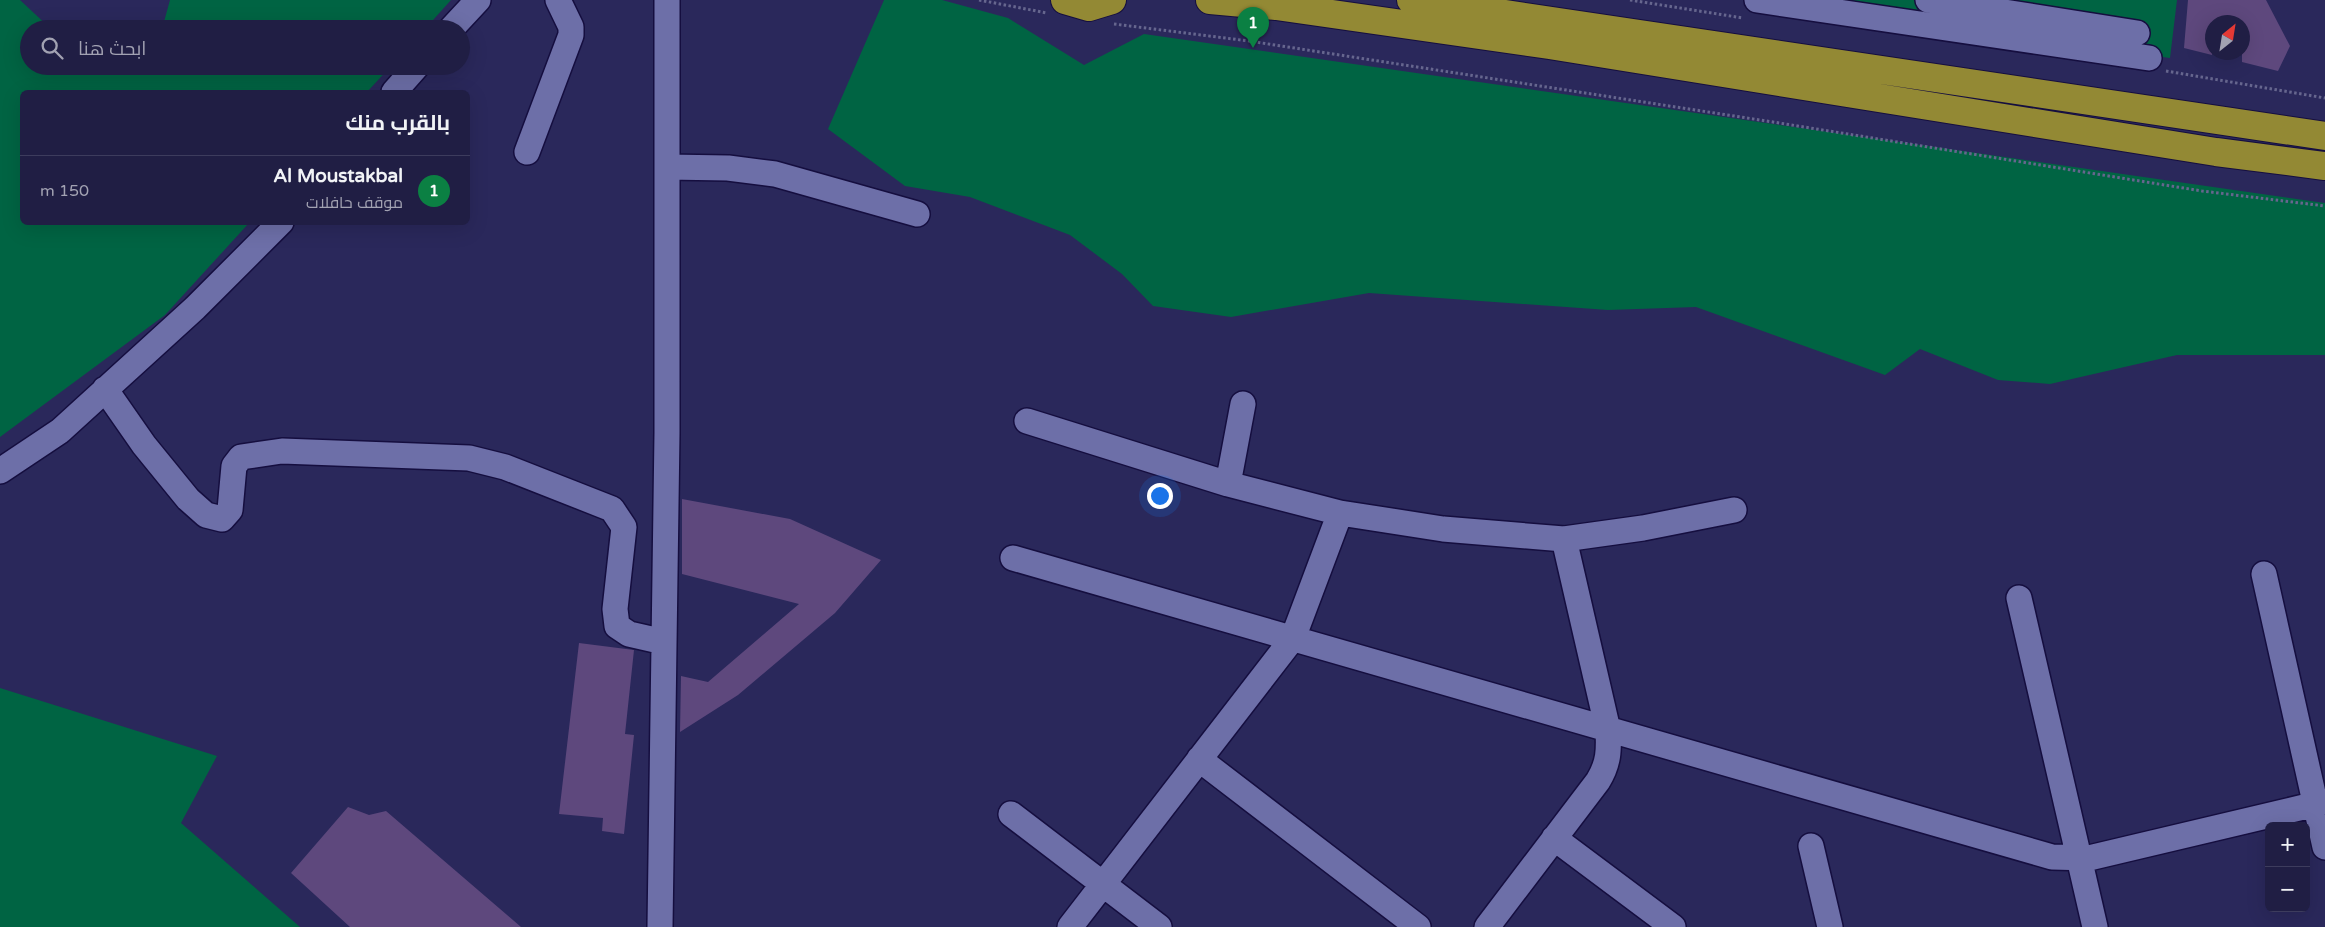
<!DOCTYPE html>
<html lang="ar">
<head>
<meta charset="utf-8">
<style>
  :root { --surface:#201e44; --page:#28274b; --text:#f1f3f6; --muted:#a2a2b2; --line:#3d3c5d; --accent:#0b8043 }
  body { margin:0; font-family:"Varela Round",Cairo,sans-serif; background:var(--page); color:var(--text); direction:rtl }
  .controls { position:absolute; right:15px; bottom:15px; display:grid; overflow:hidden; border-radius:8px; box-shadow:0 5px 20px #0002 }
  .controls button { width:45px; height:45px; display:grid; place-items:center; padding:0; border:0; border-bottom:1px solid var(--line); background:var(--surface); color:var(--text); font:25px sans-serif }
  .compass { position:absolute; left:2205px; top:15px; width:45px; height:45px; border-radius:50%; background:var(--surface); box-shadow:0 5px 20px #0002; rotate:30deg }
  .you { position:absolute; left:1159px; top:495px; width:18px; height:18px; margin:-12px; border:4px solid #fff; border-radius:50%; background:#1a73e8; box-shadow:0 0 0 8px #1a73e833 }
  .badge { display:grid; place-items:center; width:32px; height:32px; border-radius:50%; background:var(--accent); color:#fff; font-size:16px; font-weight:700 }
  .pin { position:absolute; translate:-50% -41px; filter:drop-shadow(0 1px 2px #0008) }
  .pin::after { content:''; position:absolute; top:26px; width:18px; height:15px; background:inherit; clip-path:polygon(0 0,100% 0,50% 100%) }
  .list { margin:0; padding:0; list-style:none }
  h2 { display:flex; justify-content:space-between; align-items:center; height:65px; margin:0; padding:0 20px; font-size:21px }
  h2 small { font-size:16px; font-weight:400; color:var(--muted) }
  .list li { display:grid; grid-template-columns:32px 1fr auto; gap:15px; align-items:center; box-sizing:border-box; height:70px; padding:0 20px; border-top:1px solid var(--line) }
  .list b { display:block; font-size:19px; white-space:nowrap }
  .list p { margin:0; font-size:16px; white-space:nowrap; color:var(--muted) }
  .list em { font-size:16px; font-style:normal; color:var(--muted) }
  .icon { flex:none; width:28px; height:28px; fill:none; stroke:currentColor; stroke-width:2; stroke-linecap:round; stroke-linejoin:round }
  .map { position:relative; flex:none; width:2325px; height:927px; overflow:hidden; direction:ltr }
  .search { position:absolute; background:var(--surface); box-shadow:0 5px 20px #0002; left:20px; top:20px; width:450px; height:55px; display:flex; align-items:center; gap:12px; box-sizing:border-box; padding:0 18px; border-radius:28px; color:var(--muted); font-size:19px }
  .panel { position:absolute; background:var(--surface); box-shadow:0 5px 20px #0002; left:20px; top:90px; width:450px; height:135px; border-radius:8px; direction:rtl }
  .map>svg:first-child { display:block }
  .green { fill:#006443 }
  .building { fill:#5e487d }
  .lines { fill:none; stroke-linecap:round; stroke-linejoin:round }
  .minor-casing { stroke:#150e3f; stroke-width:28 }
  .highway-casing { stroke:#150e3f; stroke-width:30 }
  .path { stroke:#66668e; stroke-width:3; stroke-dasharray:2.5 2.5; stroke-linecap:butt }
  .minor { stroke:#6d6fa8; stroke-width:25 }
  .highway { stroke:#938934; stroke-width:28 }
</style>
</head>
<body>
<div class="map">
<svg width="2325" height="927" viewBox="0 0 2325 927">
  <rect width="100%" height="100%" fill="#2a285b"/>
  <path class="green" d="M0,0H20L51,29H29V66H391L367,92H22V222L249,223L165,315L0,437Z
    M170,0H451L425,29H162Z
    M884,0H942L1008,18L1084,65L1144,34L2325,203V355H2177L2050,384L1998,380L1920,349L1885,375L1696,307L1608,310L1369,293L1231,317L1153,306L1122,274L1070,235L970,197L905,186L828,129Z
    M1817,0H2177L2170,58L1815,10Z
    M0,688L217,756L181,823L300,927H0Z"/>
  <path class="building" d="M2188,0H2266L2290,46L2278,71L2242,62V22H2212V55L2184,48Z
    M682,499L790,519L881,560L835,613L738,695L680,732L681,676L708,682L799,604L682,574Z
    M579,643L634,650L625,734L634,735L624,834L602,831L603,818L559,814Z
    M348,807L369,815L386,811L521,927H350L291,873Z"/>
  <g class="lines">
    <defs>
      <path id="minor" d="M1757,0L2149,58
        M1928,0L2137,33
        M451,29L478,0
        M394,92L417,66
        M527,152L571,35V27L558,0
        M667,167L728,168L775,174L917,214
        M105,389L144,445L188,499L206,515L222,519L230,510L234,466L241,457L282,451L469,458L505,467L612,509L624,527L615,609L617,626L629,634L664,642
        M1027,421L1228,484L1340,513L1443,529L1564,539L1643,528L1734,510
        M0,471L60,431L195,308L281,222
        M1228,484L1243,404
        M1013,558L2052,857L2089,858L2325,802
        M2264,574L2325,847
        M2019,598L2095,927
        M1199,759L1418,927
        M1011,814L1159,927
        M1554,838L1673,927
        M1811,846L1830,927
        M660,927L667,433V0
        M1070,927L1293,638L1340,513
        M1487,927L1598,781C1609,763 1609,750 1608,730L1564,539"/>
      <path id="highway" d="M1065,0L1089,7L1112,0
        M1210,0L1276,6L1549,45L2216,152L2325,166
        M1411,0L2325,136"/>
    </defs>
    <use href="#minor" class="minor-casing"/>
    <use href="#highway" class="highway-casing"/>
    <path class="path" d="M979,0L1047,13
      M1630,0L1743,18
      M1114,24L1249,41L1773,122L2202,191L2325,206
      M2166,71L2325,98"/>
    <use href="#minor" class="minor"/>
    <use href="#highway" class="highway"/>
  </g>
</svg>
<div class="controls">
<button>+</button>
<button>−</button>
</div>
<svg class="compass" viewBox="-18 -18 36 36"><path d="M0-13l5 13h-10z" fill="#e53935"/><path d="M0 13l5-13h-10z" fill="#a2a2b2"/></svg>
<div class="you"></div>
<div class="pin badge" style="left:1253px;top:48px">1</div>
<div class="search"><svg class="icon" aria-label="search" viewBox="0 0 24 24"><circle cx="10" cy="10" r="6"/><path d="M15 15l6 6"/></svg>ابحث هنا</div>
<section class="panel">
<h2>بالقرب منك<small></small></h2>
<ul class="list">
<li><span class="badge">1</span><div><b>Al Moustakbal</b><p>موقف حافلات</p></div><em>150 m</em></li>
</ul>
</section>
</div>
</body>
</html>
